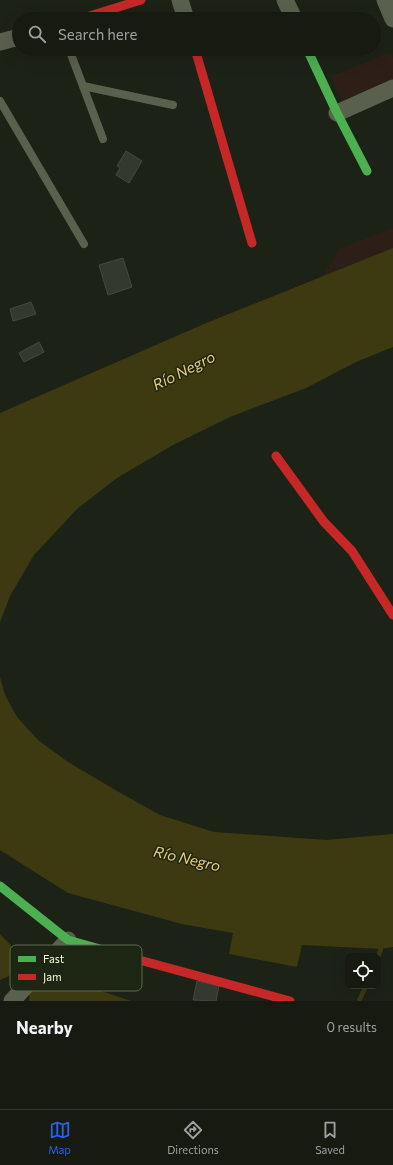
<!DOCTYPE html>
<html lang="en">
<head>
<meta charset="utf-8">
<style>
  :root { --surface:#161a11; --page:#1f231a; --text:#f1f3f6; --muted:#9ea19f; --line:#353831; --accent:#2563eb }
  body { margin:0; font-family:Commissioner,sans-serif; background:var(--page); color:var(--text) }
  .controls { position:absolute; right:12px; bottom:12px; display:grid; overflow:hidden; border-radius:8px; box-shadow:0 4px 16px #0002 }
  .controls button { width:36px; height:36px; display:grid; place-items:center; padding:0; border:0; border-bottom:1px solid var(--line); background:var(--surface); color:var(--text); font:20px sans-serif }
  .list { margin:0; padding:0; list-style:none }
  h2 { display:flex; justify-content:space-between; align-items:center; height:52px; margin:0; padding:0 16px; font-size:17px }
  h2 small { font-size:13px; font-weight:400; color:var(--muted) }
  .icon { flex:none; width:22px; height:22px; fill:none; stroke:currentColor; stroke-width:2; stroke-linecap:round; stroke-linejoin:round }
  .map { position:relative; flex:none; width:393px; height:1001px; overflow:hidden }
  .search { position:absolute; background:var(--surface); box-shadow:0 4px 16px #0002; left:12px; right:12px; top:12px; height:44px; display:flex; align-items:center; gap:10px; box-sizing:border-box; padding:0 14px; border-radius:22px; color:var(--muted); font-size:15px }
  .sheet { height:108px; background:var(--surface) }
  nav { display:flex; justify-content:space-around; align-items:center; box-sizing:border-box; height:56px; border-top:1px solid var(--line); background:var(--surface); font-size:11px; color:var(--muted) }
  nav a { display:grid; justify-items:center; gap:2px }
  nav .on { color:var(--accent) }
  .map>svg:first-child { display:block }
  .green { fill:#2d1e17 }
  .water { fill:#3d3a12 }
  .lines { fill:none; stroke-linecap:round; stroke-linejoin:round }
  .stream { stroke:#3d3a12; stroke-width:4.5 }
  .building { fill:#33392c; stroke:#434a3b }
  .lane { stroke:#5a604e; stroke-width:8 }
  .street { stroke:#5a604e; stroke-width:17 }
  .fast { stroke:#4caf50; stroke-width:9 }
  .jam { stroke:#c62828; stroke-width:9 }
  .labels { text-anchor:middle; stroke-width:3; stroke-linejoin:round; paint-order:stroke }
  .water-label { font-size:15px; font-style:italic; fill:#ecce79; stroke:#1d2613 }
  .key { fill:#1d2613; stroke:#5c6650; stroke-width:1 }
  .key-label { font-size:11px; fill:#effadd }
</style>
</head>
<body>
<div class="map">
<svg width="393" height="1001" viewBox="0 0 393 1001">
  <rect width="100%" height="100%" fill="#1d2217"/>
  <path class="green" d="M390,52L393,59V83L343,103L331,76Z
    M393,228V248L322,277L341,248Z"/>
  <path class="water" d="M393,248V347L356,362L306,388L230,417L173,445L117,478L77,509L34,555L10,596L0,622V413L204,324Z
    M0,677L5,695L17,717L38,740L68,762L117,791L160,815L214,832L326,840L393,834V947L381,949L302,945L297,967L229,954L233,933L182,924L68,893L0,850Z
    M0,934L17,952L9,976L0,980Z
    M50,974L131,1001H29L30,992Z"/>
  <g class="lines">
    <path class="stream" d="M378,957L381,949
      M359,1001L366,986"/>
  </g>
  <path class="building" d="M126,151L142,161L129,183L116,175L120,168L117,166Z
    M123,258L132,287L108,295L99,265Z
    M31,302L36,314L13,321L10,309Z
    M39,342L44,352L24,362L19,353Z
    M197,981L219,986L216,1001L193,1000Z"/>
  <g class="lines">
    <path class="lane" d="M69,49L103,139
      M83,86L173,105
      M0,101L84,244"/>
    <path class="street" d="M180,0L186,19
      M285,0L294,19
      M385,0L393,19
      M0,42L19,37
      M337,113L393,88
      M12,1001L68,940"/>
    <path class="fast" d="M307,49L337,113L367,171
      M0,886L68,940L132,958"/>
    <path class="jam" d="M80,19L141,0
      M195,49L252,243
      M276,456L324,522L352,551L393,615
      M132,958L290,1001"/>
  </g>
  <g class="labels">
    <g class="water-label">
      <text transform="translate(184 371) rotate(-27)" y="5">Río Negro</text>
      <text transform="translate(187 859) rotate(13)" y="5">Río Negro</text>
    </g>
  </g>
  <rect x="10" y="945" width="132" height="46" rx="6" class="key"/>
  <rect x="18" y="956" width="18" height="6" fill="#4caf50"/>
  <rect x="18" y="974" width="18" height="6" fill="#c62828"/>
  <g class="key-label">
    <text x="43" y="963">Fast</text>
    <text x="43" y="981">Jam</text>
  </g>
</svg>
<div class="controls">
<button><svg class="icon" aria-label="locate" viewBox="0 0 24 24"><circle cx="12" cy="12" r="6"/><path d="M12 2v4M12 18v4M2 12h4M18 12h4"/></svg></button>
</div>
<div class="search"><svg class="icon" aria-label="search" viewBox="0 0 24 24"><circle cx="10" cy="10" r="6"/><path d="M15 15l6 6"/></svg>Search here</div>
</div>
<section class="sheet">
<h2>Nearby<small>0 results</small></h2>
<ul class="list">
</ul>
</section>
<nav>
<a class="on"><svg class="icon" aria-label="map" viewBox="0 0 24 24"><path d="M3 6l6-2 6 2 6-2v14l-6 2-6-2-6 2zM9 4v14M15 6v14"/></svg>Map</a>
<a><svg class="icon" aria-label="directions" viewBox="0 0 24 24"><path d="M12 3l9 9-9 9-9-9zM9 14v-3h6M13 9l2 2-2 2"/></svg>Directions</a>
<a><svg class="icon" aria-label="saved" viewBox="0 0 24 24"><path d="M7 4h10v16l-5-4-5 4z"/></svg>Saved</a>
</nav>
</body>
</html>
